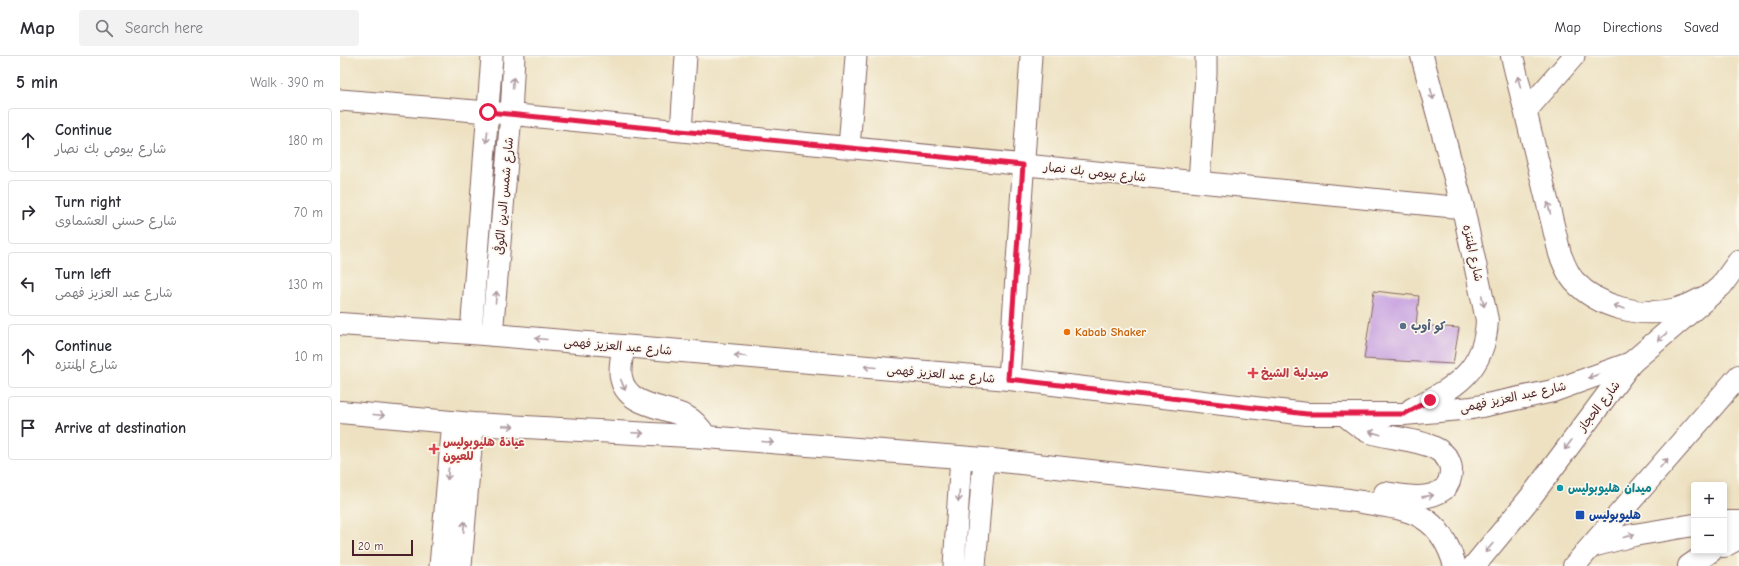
<!DOCTYPE html>
<html lang="en">
<head>
<meta charset="utf-8">
<style>
  :root { --surface:#fff; --page:#f2f2f3; --text:#2b2b33; --muted:#7c7c81; --line:#e1e1e2 }
  body { margin:0; font-family:"Comic Neue","Playpen Sans Arabic",sans-serif; background:var(--page); color:var(--text) }
  .controls { position:absolute; right:12px; bottom:12px; display:grid; overflow:hidden; border-radius:4px; box-shadow:0 2px 6px #0003 }
  .controls button { width:36px; height:36px; display:grid; place-items:center; padding:0; border:0; border-bottom:1px solid var(--line); background:var(--surface); color:var(--text); font:20px sans-serif }
  .scale { position:absolute; left:12px; bottom:10px; width:61px; box-sizing:border-box; padding-left:4px; border:2px solid #4a1f2b; border-top:0; font-size:11px; line-height:14px; white-space:nowrap; color:#4a1f2b; -webkit-text-stroke:3px #fbf7ec; paint-order:stroke }
  .stop { position:absolute; width:12px; height:12px; margin:-9px; border:3px solid #e11d48; border-radius:50%; background:#fff }
  .stop.end { background:#e11d48; border-color:#fff; box-shadow:0 1px 4px #0008 }
  .list { margin:0; padding:0; list-style:none }
  h2 { display:flex; justify-content:space-between; align-items:center; height:52px; margin:0; padding:0 16px; font-size:17px }
  h2 small { font-size:13px; font-weight:400; color:var(--muted) }
  .list li { display:grid; grid-template-columns:26px 1fr auto; gap:12px; align-items:center; box-sizing:border-box; height:64px; margin:0 8px 8px; padding:0 8px; border:1px solid var(--line); border-radius:4px }
  .list b { display:block; font-size:15px; white-space:nowrap }
  .list p { margin:0; font-size:13px; white-space:nowrap; color:var(--muted) }
  .list em { font-size:13px; font-style:normal; color:var(--muted) }
  .icon { flex:none; width:22px; height:22px; fill:none; stroke:currentColor; stroke-width:2; stroke-linecap:round; stroke-linejoin:round }
  .map { position:relative; flex:none; width:1399px; height:510px; overflow:hidden }
  header { display:flex; align-items:center; gap:24px; box-sizing:border-box; height:56px; padding:0 20px; background:var(--surface); border-bottom:1px solid var(--line) }
  header strong { font-size:19px }
  nav { display:flex; gap:22px; margin-inline-start:auto; font-size:14px }
  .search { width:280px; height:36px; background:var(--page); display:flex; align-items:center; gap:10px; box-sizing:border-box; padding:0 14px; border-radius:4px; color:var(--muted); font-size:15px }
  main { display:flex }
  aside { flex:1; background:var(--surface) }
  .map>svg:first-child { display:block }
  .building { fill:#c39adf }
  .lines { fill:none; stroke-linecap:round; stroke-linejoin:round }
  .street-casing { stroke:#836360; stroke-width:23 }
  .secondary-casing { stroke:#836360; stroke-width:24 }
  .primary-casing { stroke:#836360; stroke-width:24 }
  .street { stroke:#fff; stroke-width:21 }
  .secondary { stroke:#fff; stroke-width:22 }
  .primary { stroke:#fff; stroke-width:22 }
  .oneway { stroke:#ae9aa0 }
  .route { stroke:#e11d48; stroke-width:5 }
  .service-dot { fill:#5c6f8a; stroke:#fbf7ec; stroke-width:1.5 }
  .food-dot { fill:#e8710a; stroke:#fbf7ec; stroke-width:1.5 }
  .health-dot { fill:#e0444e; stroke:#fbf7ec; stroke-width:1.5 }
  .culture-dot { fill:#0f9aa8; stroke:#fbf7ec; stroke-width:1.5 }
  .transit-dot { fill:#1a4fb4; stroke:#fbf7ec; stroke-width:1.5 }
  .labels { text-anchor:middle; stroke-width:3.5; stroke-linejoin:round; paint-order:stroke }
  .street-label { font-size:12px; fill:#4a1f2b; stroke:#fbf7ec }
  .service-label { font-size:12px; font-weight:bold; fill:#4e5e75; stroke:#fbf7ec; text-anchor:start }
  .food-label { font-size:12px; font-weight:bold; fill:#c56008; stroke:#fbf7ec; text-anchor:start }
  .health-label { font-size:12px; font-weight:bold; fill:#be3a42; stroke:#fbf7ec; text-anchor:start }
  .culture-label { font-size:12px; font-weight:bold; fill:#0d838f; stroke:#fbf7ec; text-anchor:start }
  .transit-label { font-size:12px; font-weight:bold; fill:#164399; stroke:#fbf7ec; text-anchor:start }
</style>
</head>
<body>
<header>
<strong>Map</strong>
<div class="search"><svg class="icon" aria-label="search" viewBox="0 0 24 24"><circle cx="10" cy="10" r="6"/><path d="M15 15l6 6"/></svg>Search here</div>
<nav><a>Map</a><a>Directions</a><a>Saved</a></nav>
</header>
<main>
<aside>
<h2>5 min<small>Walk · 390 m</small></h2>
<ul class="list">
<li><svg class="icon" aria-label="ahead" viewBox="0 0 24 24"><path d="M12 20V5M6 11l6-6 6 6"/></svg><div><b>Continue</b><p>شارع بيومى بك نصار</p></div><em>180 m</em></li>
<li><svg class="icon" aria-label="right" viewBox="0 0 24 24"><path d="M7 20v-9h11M14 6l5 5-5 5"/></svg><div><b>Turn right</b><p>شارع حسنى العشماوى</p></div><em>70 m</em></li>
<li><svg class="icon" aria-label="left" viewBox="0 0 24 24"><path d="M17 20v-9H6M10 6l-5 5 5 5"/></svg><div><b>Turn left</b><p>شارع عبد العزيز فهمى</p></div><em>130 m</em></li>
<li><svg class="icon" aria-label="ahead" viewBox="0 0 24 24"><path d="M12 20V5M6 11l6-6 6 6"/></svg><div><b>Continue</b><p>شارع المنتزه</p></div><em>10 m</em></li>
<li><svg class="icon" aria-label="arrive" viewBox="0 0 24 24"><path d="M6 21V4h12l-3 4 3 4H6"/></svg><div><b>Arrive at destination</b></div></li>
</ul>
</aside>
<div class="map">
<svg width="1399" height="510" viewBox="0 0 1399 510">
  <rect width="100%" height="100%" fill="#fbf7ec"/>
  <filter id="ink" filterUnits="userSpaceOnUse"><feTurbulence type="fractalNoise" baseFrequency=".025" numOctaves="2"/><feDisplacementMap in="SourceGraphic" scale="8" xChannelSelector="R" yChannelSelector="G"/><feConvolveMatrix kernelMatrix="1 2 1 2 8 2 1 2 1" color-interpolation-filters="sRGB"/></filter>
  <filter id="wash" filterUnits="userSpaceOnUse"><feTurbulence type="fractalNoise" baseFrequency=".012" numOctaves="4" result="noise"/><feDisplacementMap in="SourceGraphic" scale="16" xChannelSelector="R" yChannelSelector="G"/><feGaussianBlur stdDeviation="0.9" result="paint"/><feColorMatrix in="noise" values="0 0 0 0 0 0 0 0 0 0 0 0 0 0 0 0 0 1.4 0 .05"/><feComposite in="paint" operator="in"/></filter>
  <g filter="url(#wash)">
    <rect width="100%" height="100%" fill="#ede1c1"/>
    <g id="blocks">
      <path class="building" d="M1034,235L1079,240L1076,269L1119,272L1113,308L1024,303Z"/>
    </g>
  </g>
  <g filter="url(#ink)">
    <use href="#blocks" fill-opacity="0" stroke="#836360" stroke-width="1"/>
    <g class="lines">
      <defs>
        <path id="street" d="M0,44L148,56L1123,152
          M1186,55L1234,0
          M341,75L346,0
          M509,92L516,0
          M859,126L866,18V0
          M131,277L152,0
          M152,279L171,59L174,0
          M669,323L691,0
          M100,510L113,366
          M121,510L133,368
          M614,510L621,401
          M635,510L644,403"/>
        <path id="secondary" d="M1172,0L1220,198C1224,208 1227,217 1234,225C1259,252 1302,262 1337,253C1347,250 1356,246 1365,241
          M0,268L131,277L669,323L967,358H1064L1132,352L1213,335L1291,307
          M284,290C282,300 279,312 281,321C286,351 325,350 347,361C355,365 361,373 366,381
          M1072,353C1114,332 1145,316 1147,264L1123,152L1082,0
          M0,356L133,368L366,381L644,403L1009,444C1061,453 1098,450 1115,510
          M1005,359C1012,365 1019,371 1027,375C1051,385 1109,381 1111,414C1111,420 1109,428 1104,433C1087,446 1064,440 1045,437
          M1384,466H1399
          M1252,490L1294,479L1354,469
          M1384,490L1399,482
          M1349,510L1371,495"/>
        <path id="primary" d="M1134,510L1190,442L1291,307L1381,230L1399,205
          M1234,510L1399,320"/>
      </defs>
      <use href="#street" class="street-casing"/>
      <use href="#secondary" class="secondary-casing"/>
      <use href="#primary" class="primary-casing"/>
      <use href="#street" class="street"/>
      <use href="#secondary" class="secondary"/>
      <use href="#primary" class="primary"/>
    </g>
    <defs><path id="oneway-shaft" d="M-6 0H5M1.5-3L5.5 0L1.5 3" fill="none" stroke-width="1.6" stroke-linecap="round" stroke-linejoin="round"/></defs>
    <g class="oneway">
      <use href="#oneway-shaft" transform="translate(1179 26) rotate(-104)"/>
      <use href="#oneway-shaft" transform="translate(173 27) rotate(-87)"/>
      <use href="#oneway-shaft" transform="translate(1092 38) rotate(75)"/>
      <use href="#oneway-shaft" transform="translate(147 81) rotate(95)"/>
      <use href="#oneway-shaft" transform="translate(1209 152) rotate(-104)"/>
      <use href="#oneway-shaft" transform="translate(156 241) rotate(-85)"/>
      <use href="#oneway-shaft" transform="translate(1143 245) rotate(78)"/>
      <use href="#oneway-shaft" transform="translate(1279 251) rotate(-164)"/>
      <use href="#oneway-shaft" transform="translate(1322 281) rotate(139)"/>
      <use href="#oneway-shaft" transform="translate(201 283) rotate(-175)"/>
      <use href="#oneway-shaft" transform="translate(400 300) rotate(-175)"/>
      <use href="#oneway-shaft" transform="translate(530 311) rotate(-175)"/>
      <use href="#oneway-shaft" transform="translate(1254 320) rotate(161)"/>
      <use href="#oneway-shaft" transform="translate(283 329) rotate(68)"/>
      <use href="#oneway-shaft" transform="translate(39 359) rotate(5)"/>
      <use href="#oneway-shaft" transform="translate(168 370) rotate(3)"/>
      <use href="#oneway-shaft" transform="translate(298 377) rotate(3)"/>
      <use href="#oneway-shaft" transform="translate(1035 377) rotate(-164)"/>
      <use href="#oneway-shaft" transform="translate(428 386) rotate(5)"/>
      <use href="#oneway-shaft" transform="translate(1228 389) rotate(127)"/>
      <use href="#oneway-shaft" transform="translate(1324 407) rotate(-49)"/>
      <use href="#oneway-shaft" transform="translate(108 418) rotate(95)"/>
      <use href="#oneway-shaft" transform="translate(619 440) rotate(94)"/>
      <use href="#oneway-shaft" transform="translate(1088 440) rotate(-8)"/>
      <use href="#oneway-shaft" transform="translate(124 471) rotate(-85)"/>
      <use href="#oneway-shaft" transform="translate(1289 480) rotate(-15)"/>
      <use href="#oneway-shaft" transform="translate(1149 492) rotate(130)"/>
    </g>
  </g>
  <g class="lines" filter="url(#ink)">
    <path class="route" d="M148,56L683,109L668,323L967,358H1064L1090,344"/>
  </g>
  <circle class="service-dot" cx="1063" cy="270" r="4"/>
  <circle class="food-dot" cx="727" cy="276" r="4"/>
  <g class="health-dot">
    <path d="M911 311h4v4h4v4h-4v4h-4v-4h-4v-4h4z"/>
    <path d="M92 387h4v4h4v4h-4v4h-4v-4h-4v-4h4z"/>
  </g>
  <circle class="culture-dot" cx="1220" cy="432" r="4"/>
  <rect class="transit-dot" x="1235" y="454" width="10" height="10" rx="2"/>
  <g class="labels">
    <g class="street-label">
      <text transform="translate(755 116) rotate(6)" y="4">شارع بيومى بك نصار</text>
      <text transform="translate(164 140) rotate(-85)" y="4">شارع شمس الدين الكوفى</text>
      <text transform="translate(1133 197) rotate(78)" y="4">شارع المنتزه</text>
      <text transform="translate(278 290) rotate(5)" y="4">شارع عبد العزيز فهمى</text>
      <text transform="translate(601 318) rotate(5)" y="4">شارع عبد العزيز فهمى</text>
      <text transform="translate(1173 341) rotate(-12)" y="4">شارع عبد العزيز فهمى</text>
      <text transform="translate(1259 350) rotate(-52)" y="4">شارع الحجاز</text>
    </g>
    <g class="service-label">
      <text x="1071" y="274">كو أوب</text>
    </g>
    <g class="food-label">
      <text x="735" y="280">Kabab Shaker</text>
    </g>
    <g class="health-label">
      <text x="921" y="321">صيدلية الشيخ</text>
      <text x="103" y="390">عيادة هليوبوليس<tspan x="103" dy="14">للعيون</tspan></text>
    </g>
    <g class="culture-label">
      <text x="1228" y="436">ميدان هليوبوليس</text>
    </g>
    <g class="transit-label">
      <text x="1249" y="463">هليوبوليس</text>
    </g>
  </g>
</svg>
<div class="controls">
<button>+</button>
<button>−</button>
</div>
<div class="scale">20 m</div>
<div class="stop" style="left:148px;top:56px"></div>
<div class="stop end" style="left:1090px;top:344px"></div>
</div>
</main>
</body>
</html>
